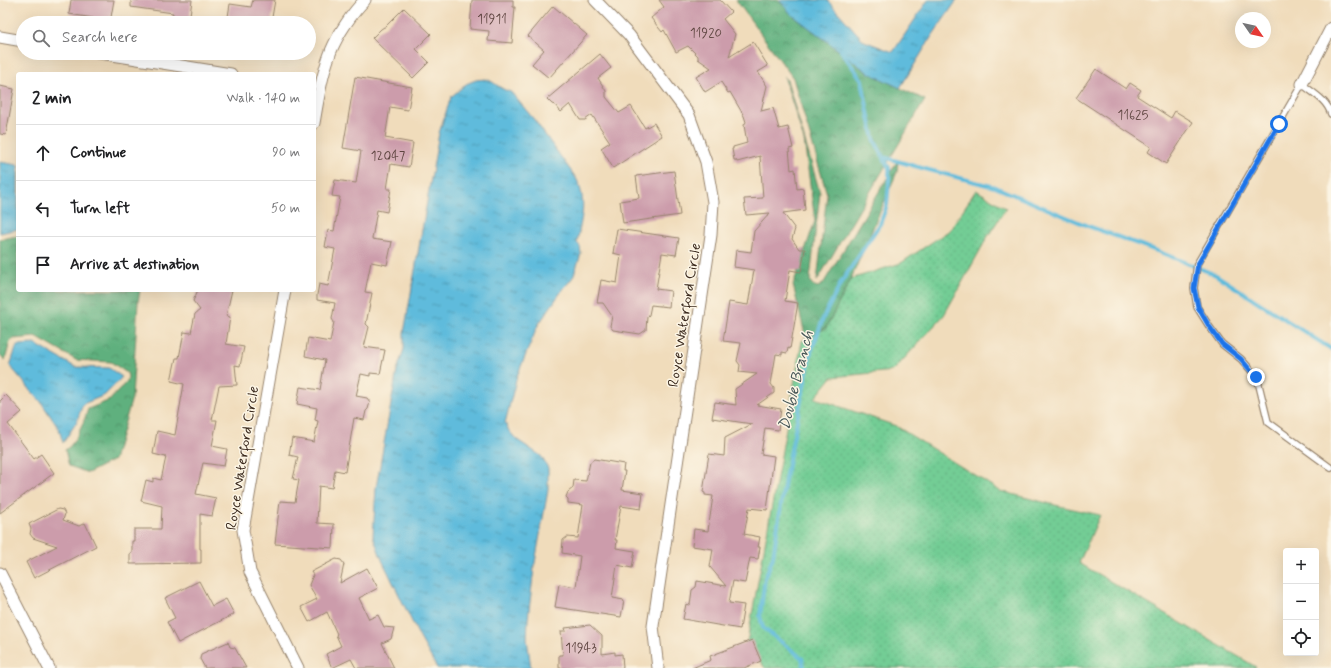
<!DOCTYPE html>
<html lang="en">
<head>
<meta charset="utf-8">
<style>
  :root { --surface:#fff; --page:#f2f2f2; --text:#202124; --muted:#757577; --line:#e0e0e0 }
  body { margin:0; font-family:Mynerve,sans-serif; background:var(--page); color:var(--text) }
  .controls { position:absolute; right:12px; bottom:12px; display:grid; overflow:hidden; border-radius:4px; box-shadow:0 4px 16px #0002 }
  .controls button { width:36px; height:36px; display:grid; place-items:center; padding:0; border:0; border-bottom:1px solid var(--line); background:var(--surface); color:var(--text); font:20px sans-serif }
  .compass { position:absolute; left:1235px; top:12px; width:36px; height:36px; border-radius:50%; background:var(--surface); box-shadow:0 4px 16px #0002; rotate:124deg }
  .stop { position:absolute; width:12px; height:12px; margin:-9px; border:3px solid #1a73e8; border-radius:50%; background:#fff }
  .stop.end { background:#1a73e8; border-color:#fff; box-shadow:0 1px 4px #0008 }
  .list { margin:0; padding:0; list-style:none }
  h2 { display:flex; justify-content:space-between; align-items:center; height:52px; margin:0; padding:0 16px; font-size:17px }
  h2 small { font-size:13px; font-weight:400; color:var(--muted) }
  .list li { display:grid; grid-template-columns:26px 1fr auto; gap:12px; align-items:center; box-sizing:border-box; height:56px; padding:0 16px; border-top:1px solid var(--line) }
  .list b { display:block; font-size:15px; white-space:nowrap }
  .list em { font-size:13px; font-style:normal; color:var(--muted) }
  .icon { flex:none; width:22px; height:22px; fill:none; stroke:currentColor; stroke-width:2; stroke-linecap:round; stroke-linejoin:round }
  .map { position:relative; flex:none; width:1331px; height:668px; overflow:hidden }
  .search { position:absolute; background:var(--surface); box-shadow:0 4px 16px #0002; left:16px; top:16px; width:300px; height:44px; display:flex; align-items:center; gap:10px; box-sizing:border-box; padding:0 14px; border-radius:22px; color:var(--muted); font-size:15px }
  .panel { position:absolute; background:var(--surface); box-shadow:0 4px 16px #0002; left:16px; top:72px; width:300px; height:220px; border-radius:4px }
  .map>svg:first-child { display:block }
  .grass { fill:url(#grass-dots); stroke:#577c5a }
  .forest { fill:url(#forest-crowns); stroke:#4c6d4e }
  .water { fill:url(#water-ripples); stroke:#4c727d }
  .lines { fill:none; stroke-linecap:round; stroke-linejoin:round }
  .stream { stroke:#5ebbdc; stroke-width:4 }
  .building { fill:#cc9cab }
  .lane-casing { stroke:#96836c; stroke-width:8 }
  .street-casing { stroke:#96836c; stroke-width:13 }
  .lane { stroke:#fff; stroke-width:5.5 }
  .street { stroke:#fff; stroke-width:11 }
  .route { stroke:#1a73e8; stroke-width:5 }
  .labels { text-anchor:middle; stroke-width:3; stroke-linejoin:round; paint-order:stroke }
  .number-label { font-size:13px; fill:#5f4641 }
  .street-label { font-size:15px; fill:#3b2a1e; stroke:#fcf5e5 }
  .water-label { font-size:16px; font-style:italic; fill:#465657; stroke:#fcf5e5 }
</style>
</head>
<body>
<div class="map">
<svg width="1331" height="668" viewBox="0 0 1331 668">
  <defs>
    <pattern id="grass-dots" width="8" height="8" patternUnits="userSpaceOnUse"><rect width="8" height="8" fill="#73cd95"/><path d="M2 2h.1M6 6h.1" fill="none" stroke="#64b080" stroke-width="1.8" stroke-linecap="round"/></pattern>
    <pattern id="forest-crowns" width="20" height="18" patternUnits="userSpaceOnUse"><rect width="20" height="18" fill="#5eb07e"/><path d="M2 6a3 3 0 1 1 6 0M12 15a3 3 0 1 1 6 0" fill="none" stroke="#4f8f67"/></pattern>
    <pattern id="water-ripples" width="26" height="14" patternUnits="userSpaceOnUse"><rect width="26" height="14" fill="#5ebbdc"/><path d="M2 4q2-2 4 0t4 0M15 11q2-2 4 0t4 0" fill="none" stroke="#4f98b2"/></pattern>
  </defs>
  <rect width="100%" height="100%" fill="#fcf5e5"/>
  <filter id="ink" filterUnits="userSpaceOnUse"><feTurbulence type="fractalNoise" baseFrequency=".025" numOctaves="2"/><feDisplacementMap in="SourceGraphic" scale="8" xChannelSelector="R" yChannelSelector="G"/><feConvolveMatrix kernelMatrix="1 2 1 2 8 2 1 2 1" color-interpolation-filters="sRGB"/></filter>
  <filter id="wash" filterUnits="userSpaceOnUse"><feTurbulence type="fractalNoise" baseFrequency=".012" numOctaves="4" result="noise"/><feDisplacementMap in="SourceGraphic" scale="16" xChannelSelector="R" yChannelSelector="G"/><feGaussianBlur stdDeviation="0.9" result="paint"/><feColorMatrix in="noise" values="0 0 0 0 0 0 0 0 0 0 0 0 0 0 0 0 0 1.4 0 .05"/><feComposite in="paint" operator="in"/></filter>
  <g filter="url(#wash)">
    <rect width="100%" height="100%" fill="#f0dcbb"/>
    <path class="grass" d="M976,190L1006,208L988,236L944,315L893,371L832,377L815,398L896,426L1000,491L1055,505L1100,515L1079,563L1256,667L1255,668H765L747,642L802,341L826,328L851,279L901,263L950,230Z"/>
    <path class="forest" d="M736,0H779L791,14L867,72L925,100L817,281L827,194L793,78Z
      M784,76L787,80L820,193L810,279C811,284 813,286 818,287L823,284L898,160L897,172L851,279L826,328L806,339L793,285L815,221L804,140Z
      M18,236V290H140L138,302L132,398L114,460L88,473L69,466L65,450C76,444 84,421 88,409L110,400L127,381L128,377L127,373L111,362L76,360L36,337L13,339L10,342L5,360L0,355V239Z"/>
    <path class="water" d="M779,0H827L864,41L893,52L928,0H957L932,36L900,88L867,72L791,14Z
      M486,79C495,82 501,90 511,92L536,122L576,178C588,202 581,218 577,243L580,246L581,254L573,277L561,292L538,325L517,376L505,423L509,431L516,439L541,456L548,468V490L534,568L528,619L527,639L531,668H437L419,636L382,560L373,536L376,488L397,370L404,349V333L439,133L451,97L466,84L476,80Z
      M0,162L18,165V229L0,233Z
      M35,344L75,367L109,368L122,377L105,395L83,404L76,423L63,443L59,429L41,402L10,366L17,345Z"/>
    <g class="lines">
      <path class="stream" d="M883,157L929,170L995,187L1088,226L1157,251L1216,275L1331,349
        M804,668L802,658L763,628L760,616L765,578L773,557L785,479L811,352L824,316L842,281L880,224L887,205L889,181V168L874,139L868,112L862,80L841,51"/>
    </g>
    <g id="blocks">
      <path class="building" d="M71,0H114L110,23L93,21V18L69,14Z
        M131,0H192L189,23H171L173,13L131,7Z
        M253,0H275L271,23H227L230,4L251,7Z
        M472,0H513V7H515L512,43L488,41L489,31L470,29Z
        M659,0H720L731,12L723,19L735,34L729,57L753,42L768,66L758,72L767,86L761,111L773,108L779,129L788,127L793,148L789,149L791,170L795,169L797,189L803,188L805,210L783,213L795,229L792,239L799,249H805L801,272L790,270L785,301L798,303L790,349L788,348L787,353L782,352V355L776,354L771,384L774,388V393L757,405L781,409L778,430L765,428L761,454L774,456L767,510L749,508L744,534L760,537L758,547H760L758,559L750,558L745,583L733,581L729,603L744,605L740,629L683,619L686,604L690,605L692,590L696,587L697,581L726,586L710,567L713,549L692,546L694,529L708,531L713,496L705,495V493L703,492L709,454L724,456L725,438L752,424L712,418L715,402L736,405L735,389L757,374L739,372L740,365L737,361L741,343L723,341L729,302L748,305L754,270L734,267L736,250L751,252L754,231L770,213L746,215L744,199L763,198L760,156L737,162L736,160H734L732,149H733V147L747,143L744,125L746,122L744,116L730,92L728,93L721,82L705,92L696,77L711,68L698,59V56L688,46L676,52L664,30L662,32L651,18L664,7Z
        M553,6L587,35L549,78L532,64L544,50L528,36Z
        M404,8L431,34L416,49L429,62L413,78L372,38L381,29L384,27H385Z
        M600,54L611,68L598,78L606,91V97L619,113L631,106L645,128L654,123L662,136L613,168L601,148L610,142L592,115L585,120H580L570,104L561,112L555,105L552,104L547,99Z
        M1096,69L1126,89L1130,83L1141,90L1137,96L1171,118L1175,111L1193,122L1166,164L1148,152L1151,147L1076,98Z
        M355,77L412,87L408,110L390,107L385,138L413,143L409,167L391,164L387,189H391L387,212L377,210L372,239L392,242L387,265L371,262L365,292L372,293L366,324L369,327L364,347L385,350L380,374L370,373V376L361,374L356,396L367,398L370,402L368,409L366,411L364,420L354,418L345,472L335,470L332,488L319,486L317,523L334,524L333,548L275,544L280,501L295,502L299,480L293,479L298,457L289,455L292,438L314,442L318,421L315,420L317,408L297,404L300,387L320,390L325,360L305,356L308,338L330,342L334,322L332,319L335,303L317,300V295L319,284L328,286L335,249L325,247L328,230L334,231L340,197L332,196L335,180L356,183L361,151L343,148Z
        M0,86L14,89L6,135L0,134Z
        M674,171L680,215L623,223L620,201L639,198L636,176Z
        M617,229L679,238L676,255L662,253L656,289L671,291L669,307L651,305L649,315L647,317L646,330L640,334L613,330L610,326L612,316L603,303H597L601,280L617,283L621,255L613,253Z
        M198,290H232L226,316L230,317L226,344L244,347L240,366L235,365L237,385L219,386L212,420H217L212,446L227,449L224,466L203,463L196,494L216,498L212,516L200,514V549H201V563L130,564V553H132V541H134V529H161L162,506L141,501L146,480L153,482V478L161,480L166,457L153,454L157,431L175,435L184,384L171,381L176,358H179L184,332L191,333L195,314L200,310L193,301Z
        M6,395L22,412L8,424L34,459L41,454L54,473L0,513V401Z
        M594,459L624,464L623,471H625L622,490L643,493L641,509L621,506L615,540H617L616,548L635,551L632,568L617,565L612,598L624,600L621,617L555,607L559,584L576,587L580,556L562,553L563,540L567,537L578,538L583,505L568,503V499L566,497L568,492L573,488L574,480L586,481L590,462Z
        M58,509L63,510L65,514L63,520L79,526L85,523L96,546L34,578L26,562L57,546L33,538L30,534L31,529L29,524Z
        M336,559L341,560L344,564L340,583L367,568L378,588L359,598L369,619L378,615L384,627L394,628L391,639L382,643L394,668H356L351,659L332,668L326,654L341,646L336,635L337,634L327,612L309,622L301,607L317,599L309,585L313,575L311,572Z
        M199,581L212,606L226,599L234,614L178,643L167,622L175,618L165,598Z
        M590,625L602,636V654L615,652V655L622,654L623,668H559V655H563L561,631H566L565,628Z
        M752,640L761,661L744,668H692L711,660L710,656Z
        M228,642L230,647L235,648L246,668H205L200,659L201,654Z"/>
    </g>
  </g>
  <g filter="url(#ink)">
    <use href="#blocks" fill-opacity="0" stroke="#96836c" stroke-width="1"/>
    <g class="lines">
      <defs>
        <path id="lane" d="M1331,114C1327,100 1313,93 1302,84L1197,264L1194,288L1197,307L1209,326L1222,344L1241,359L1257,377L1268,422L1331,468"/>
        <path id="street" d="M595,0L629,35L689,115L706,162L713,202L711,235L653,626L658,668
          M0,37L23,41
          M100,53L231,74
          M1302,84L1331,28
          M314,123C318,99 322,74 331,51C338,34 352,13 365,0
          M285,290L243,530L250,572L298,668
          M0,573L49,668"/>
      </defs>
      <use href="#lane" class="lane-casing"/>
      <use href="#street" class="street-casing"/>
      <use href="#lane" class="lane"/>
      <use href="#street" class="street"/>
    </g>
  </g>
  <g class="lines" filter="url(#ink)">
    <path class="route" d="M1256,377L1241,359L1222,344L1209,326L1198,307L1194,288L1198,264L1279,124"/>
  </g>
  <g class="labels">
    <g class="number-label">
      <text x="492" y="23">11911</text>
      <text x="706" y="37">11920</text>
      <text x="1133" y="119">11625</text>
      <text x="388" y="160">12047</text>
      <text x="581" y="652">11943</text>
    </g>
    <g class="street-label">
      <text transform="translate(684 315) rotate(-81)" y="5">Royce Waterford Circle</text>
      <text transform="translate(242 458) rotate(-81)" y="5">Royce Waterford Circle</text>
    </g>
    <g class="water-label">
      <text transform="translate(795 380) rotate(-76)" y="6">Double Branch</text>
    </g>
  </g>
</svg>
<div class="controls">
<button>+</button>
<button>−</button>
<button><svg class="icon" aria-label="locate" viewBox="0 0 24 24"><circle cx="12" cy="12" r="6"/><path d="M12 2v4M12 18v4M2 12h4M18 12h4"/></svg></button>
</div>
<svg class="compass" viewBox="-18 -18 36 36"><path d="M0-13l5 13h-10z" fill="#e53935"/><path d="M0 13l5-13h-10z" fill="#757577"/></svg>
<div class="stop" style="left:1279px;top:124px"></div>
<div class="stop end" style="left:1256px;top:377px"></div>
<div class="search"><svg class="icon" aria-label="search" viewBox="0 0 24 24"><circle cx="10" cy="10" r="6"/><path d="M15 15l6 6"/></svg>Search here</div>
<section class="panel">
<h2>2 min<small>Walk · 140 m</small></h2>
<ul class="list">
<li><svg class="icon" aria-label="ahead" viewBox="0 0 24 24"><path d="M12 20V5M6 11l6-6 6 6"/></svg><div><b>Continue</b></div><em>90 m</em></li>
<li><svg class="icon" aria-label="left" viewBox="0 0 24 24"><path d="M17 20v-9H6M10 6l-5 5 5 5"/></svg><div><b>Turn left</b></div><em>50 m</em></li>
<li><svg class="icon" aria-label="arrive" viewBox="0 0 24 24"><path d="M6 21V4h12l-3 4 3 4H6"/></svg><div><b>Arrive at destination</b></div></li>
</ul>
</section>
</div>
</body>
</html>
